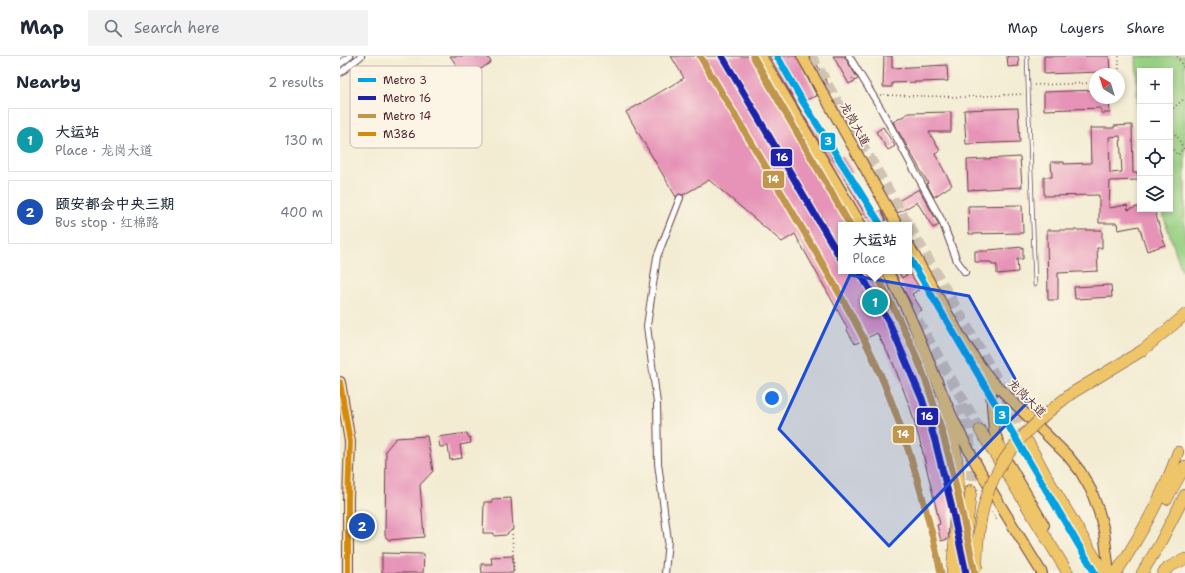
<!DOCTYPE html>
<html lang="en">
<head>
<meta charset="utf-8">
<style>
  :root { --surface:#fff; --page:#f2f2f3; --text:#1f2937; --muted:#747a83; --line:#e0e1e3; --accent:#ea580c }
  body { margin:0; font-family:"Shantell Sans","LXGW WenKai TC",sans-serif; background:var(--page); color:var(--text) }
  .controls { position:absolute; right:12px; top:12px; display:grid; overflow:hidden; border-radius:0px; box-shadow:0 2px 6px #0003 }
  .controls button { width:36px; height:36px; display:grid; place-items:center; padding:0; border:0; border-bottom:1px solid var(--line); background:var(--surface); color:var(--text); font:20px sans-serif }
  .compass { position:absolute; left:749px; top:12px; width:36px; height:36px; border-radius:50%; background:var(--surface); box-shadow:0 2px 6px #0003; rotate:322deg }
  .you { position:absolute; left:432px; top:342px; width:14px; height:14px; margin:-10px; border:3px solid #fff; border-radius:50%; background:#1a73e8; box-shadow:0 0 0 6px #1a73e833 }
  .badge { display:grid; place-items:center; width:26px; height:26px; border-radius:50%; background:var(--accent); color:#fff; font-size:13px; font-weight:700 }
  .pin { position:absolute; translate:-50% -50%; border:2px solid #fff; box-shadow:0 1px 4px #0006 }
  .popup { position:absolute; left:498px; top:166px; width:74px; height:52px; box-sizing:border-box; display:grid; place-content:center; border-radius:0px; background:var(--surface); filter:drop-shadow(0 1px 3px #0005); font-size:13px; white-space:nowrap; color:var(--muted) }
  .popup b { font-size:15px; color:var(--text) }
  .popup::after { content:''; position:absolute; left:50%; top:100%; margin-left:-8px; border:8px solid transparent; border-top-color:var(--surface) }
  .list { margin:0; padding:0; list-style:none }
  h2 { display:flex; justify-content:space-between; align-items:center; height:52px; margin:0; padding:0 16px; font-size:17px }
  h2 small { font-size:13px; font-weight:400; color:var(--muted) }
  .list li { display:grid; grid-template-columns:26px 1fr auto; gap:12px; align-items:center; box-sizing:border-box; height:64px; margin:0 8px 8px; padding:0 8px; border:1px solid var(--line); border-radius:0px }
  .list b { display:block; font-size:15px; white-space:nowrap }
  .list p { margin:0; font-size:13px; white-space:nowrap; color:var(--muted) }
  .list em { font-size:13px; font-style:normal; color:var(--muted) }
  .icon { flex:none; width:22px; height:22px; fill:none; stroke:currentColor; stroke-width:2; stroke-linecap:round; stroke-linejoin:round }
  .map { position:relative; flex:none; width:845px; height:517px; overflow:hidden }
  header { display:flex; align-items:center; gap:24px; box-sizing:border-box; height:56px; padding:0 20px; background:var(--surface); border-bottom:1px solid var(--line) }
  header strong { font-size:19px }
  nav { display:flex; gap:22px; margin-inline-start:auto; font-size:14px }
  .search { width:280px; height:36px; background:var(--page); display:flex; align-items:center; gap:10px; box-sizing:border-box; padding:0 14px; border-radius:0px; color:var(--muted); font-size:15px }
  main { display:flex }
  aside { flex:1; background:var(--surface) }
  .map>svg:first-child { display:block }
  .green { fill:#96cf82; stroke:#707756 }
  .building { fill:#e693b7; fill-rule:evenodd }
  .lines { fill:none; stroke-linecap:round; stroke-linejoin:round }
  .highway-tunnel { stroke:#d1c3b1; stroke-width:11; stroke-dasharray:11 5.5; stroke-linecap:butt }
  .lane-casing { stroke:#633e44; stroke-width:4.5 }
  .street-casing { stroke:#633e44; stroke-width:8 }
  .primary-casing { stroke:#633e44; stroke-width:12 }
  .highway-casing { stroke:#633e44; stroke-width:12 }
  .path { stroke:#633e44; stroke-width:1.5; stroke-dasharray:1 3; stroke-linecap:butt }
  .lane { stroke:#fff; stroke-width:3 }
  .street { stroke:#fff; stroke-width:6 }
  .primary { stroke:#eec569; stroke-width:10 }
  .highway { stroke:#eec569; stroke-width:11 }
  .highway-bridge-casing { stroke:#633e44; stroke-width:12; stroke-linecap:butt }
  .path-bridge { stroke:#633e44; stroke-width:1.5; stroke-dasharray:1 3; stroke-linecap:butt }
  .highway-bridge { stroke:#eec569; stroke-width:11 }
  .bus-1-casing { stroke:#fcf5e5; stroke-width:9 }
  .bus-1 { stroke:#d48b09; stroke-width:6 }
  .metro-1-casing { stroke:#fcf5e5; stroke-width:10 }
  .metro-2-casing { stroke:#fcf5e5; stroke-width:10 }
  .metro-3-casing { stroke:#fcf5e5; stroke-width:10 }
  .metro-1 { stroke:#00a2e1; stroke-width:7 }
  .metro-2 { stroke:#1e22aa; stroke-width:7 }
  .metro-3 { stroke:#c0954d; stroke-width:7 }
  .marked { fill:#1d4ed8; fill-opacity:0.2; stroke:#1d4ed8; stroke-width:3; stroke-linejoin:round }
  .labels { text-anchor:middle; stroke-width:3.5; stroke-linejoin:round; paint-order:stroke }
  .street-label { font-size:12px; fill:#4a1f2b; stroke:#fcf5e5 }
  .key { fill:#fcf5e5; stroke:#c7b5ad; stroke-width:1 }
  .key-label { font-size:11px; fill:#4a1f2b }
  .line-badge { stroke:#fcf5e5; stroke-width:1.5 }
  .badge-label { font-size:11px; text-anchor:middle; font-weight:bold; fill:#fff }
</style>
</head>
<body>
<header>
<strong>Map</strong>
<div class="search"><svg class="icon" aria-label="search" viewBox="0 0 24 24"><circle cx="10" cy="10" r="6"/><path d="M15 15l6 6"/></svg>Search here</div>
<nav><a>Map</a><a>Layers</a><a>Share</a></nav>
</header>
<main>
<aside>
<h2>Nearby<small>2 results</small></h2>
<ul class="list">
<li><span class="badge" style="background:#0f9aa8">1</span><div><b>大运站</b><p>Place · 龙岗大道</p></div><em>130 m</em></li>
<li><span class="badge" style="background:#1a4fb4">2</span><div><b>颐安都会中央三期</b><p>Bus stop · 红棉路</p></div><em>400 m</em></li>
</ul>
</aside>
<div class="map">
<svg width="845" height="517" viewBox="0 0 845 517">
  <rect width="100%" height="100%" fill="#fcf5e5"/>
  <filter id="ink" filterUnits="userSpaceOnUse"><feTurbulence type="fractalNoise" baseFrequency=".025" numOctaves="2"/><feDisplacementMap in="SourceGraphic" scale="8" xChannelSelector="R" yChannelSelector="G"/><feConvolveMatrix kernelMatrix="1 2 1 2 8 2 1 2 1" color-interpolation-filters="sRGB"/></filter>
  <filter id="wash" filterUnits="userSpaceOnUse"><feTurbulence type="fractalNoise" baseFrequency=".012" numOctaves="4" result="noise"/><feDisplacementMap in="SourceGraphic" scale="16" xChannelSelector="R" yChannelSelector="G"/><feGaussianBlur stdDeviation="0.9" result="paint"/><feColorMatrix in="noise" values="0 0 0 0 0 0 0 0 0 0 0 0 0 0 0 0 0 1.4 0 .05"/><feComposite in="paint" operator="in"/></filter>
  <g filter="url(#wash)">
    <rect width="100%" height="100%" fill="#f3ecd3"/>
    <path class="green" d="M796,0H845V212L842,215L821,153H830V15H800V113Z"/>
    <g id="blocks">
      <path class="building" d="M110,0H147L151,6L126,23Z
        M331,0H415L513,169H501V215H541L569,274L595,338L596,341L586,345L593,367L611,438L608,483L601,485L597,469L600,468L581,389L570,351L553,307L537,277L515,288L507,274L508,273L455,178L442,186L369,124L343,139L339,138L336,141L286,56L344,22Z
        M429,0H456L477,40L459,46L494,105L503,100L513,116L504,122L527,162L541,154L546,164L542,166L544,169H527Z
        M469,0H472L492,35L490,36Z
        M493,0H504L518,23L509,28Z
        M544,0H552V12L607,9L608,25L552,27V31H543Z
        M667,0H678L679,10L668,11Z
        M704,0H769L770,18H761V16L704,18Z
        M755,34V42H769L770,57H761V52L704,54V36Z
        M678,52L680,86L626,88L624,54Z
        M611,56V76H589L600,95L595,98L612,129L594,141L587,128L588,127L553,66L569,57Z
        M792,69L793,117H798V124L770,125L769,152L787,149L788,154L800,150V153H814L825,189L807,195L799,170L778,174L777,167H759V139L704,140V121H712L711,106H724V108L751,107L750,72H774V70ZM780,80L782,116L770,117L769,81Z
        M543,71L555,90L548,94L536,76Z
        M680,101L682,131L628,134L627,104Z
        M579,133L599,169L593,172L577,146L558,157L553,148Z
        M682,149L683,177L629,178L628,150Z
        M707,174H762V192H757L758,215L718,217V244H708Z
        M683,191V203H677L678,216L657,218V209H652L651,206H635V195H648V194Z
        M554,215H558L562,222L570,217L580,233L572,238L582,254L576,257Z
        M771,229L772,241L735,243L734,231Z
        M127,377L128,381H130L131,387L120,389L122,402L110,404L108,390L100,391L98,381Z
        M87,380L93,415L80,429L84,481L49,484L45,480L46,394L56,382Z
        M171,442L173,473L166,479L154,480V477H143L144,446H152V443Z
        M42,497L84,498L83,517H42Z
        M173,500V517H142L141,508H152L151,501Z"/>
    </g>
  </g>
  <g filter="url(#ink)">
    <use href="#blocks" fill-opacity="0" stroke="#633e44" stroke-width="1"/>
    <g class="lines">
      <path class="highway-tunnel" d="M471,0L568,169
        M569,170L655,320L688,386
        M569,250L640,374
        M621,348C630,375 633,406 631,434"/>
      <defs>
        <path id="lane" d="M687,0L695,229"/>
        <path id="street" d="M509,0L541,53L602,165L617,205L625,216
          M0,8L10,0
          M0,17L21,0
          M325,517L328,485L318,407L317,347L307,270L317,201L340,142"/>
        <path id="primary" d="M421,0L521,169
          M462,0L557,169
          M569,190L623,285L638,307L650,323L728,400L740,415L751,434L759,456L764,475L769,517
          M547,215C575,264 592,317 615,367C640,419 672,468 702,517
          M650,323L654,375L663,398L704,469
          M0,326L10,386L8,443V517"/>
        <path id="highway" d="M602,337C609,363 616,389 618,416C620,447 614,485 612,517
          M732,337L803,294L845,259
          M640,374L728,517
          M688,386L708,423L764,517
          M827,443L845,410
          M622,517L631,434
          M776,517C802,477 823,440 838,396
          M802,517L819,489L845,439
          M823,517L829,511L845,503"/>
      </defs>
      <use href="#lane" class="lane-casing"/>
      <use href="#street" class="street-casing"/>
      <use href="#primary" class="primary-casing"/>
      <use href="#highway" class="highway-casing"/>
      <path class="path" d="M779,0V27
        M837,0L845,14
        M512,22L516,29
        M694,29L755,27
        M540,39L625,41L684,38
        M830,55L845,42
        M830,72L838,82L843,92
        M830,91L838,99L843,92L845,94
        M172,474L174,516"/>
      <use href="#lane" class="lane"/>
      <use href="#street" class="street"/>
      <use href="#primary" class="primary"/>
      <use href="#highway" class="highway"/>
      <defs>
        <path id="highway-bridge" d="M637,512C636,426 667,387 732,337"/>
      </defs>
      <use href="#highway-bridge" class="highway-bridge-casing"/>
      <path class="path-bridge" d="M604,388L607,428L636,431L639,436
        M652,456L658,466"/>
      <use href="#highway-bridge" class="highway-bridge"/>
      <defs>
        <path id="bus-1" d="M0,326L10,386L8,443V517"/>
      </defs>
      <use href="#bus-1" class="bus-1-casing"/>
      <use href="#bus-1" class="bus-1"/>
      <defs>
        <path id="metro-1" d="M437,0L463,46L541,169
          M569,201L755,517"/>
        <path id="metro-2" d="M382,0L501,203
          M519,215L549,266L582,343L595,385L611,448L626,517"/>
        <path id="metro-3" d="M360,0C399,67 440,133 478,200C498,235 518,268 534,304C565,372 585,444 601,517
          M413,0L510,169
          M535,215C556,257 578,298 592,343C611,400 622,458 635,517"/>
      </defs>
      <use href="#metro-1" class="metro-1-casing"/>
      <use href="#metro-2" class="metro-2-casing"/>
      <use href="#metro-3" class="metro-3-casing"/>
      <use href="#metro-1" class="metro-1"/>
      <use href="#metro-2" class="metro-2"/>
      <use href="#metro-3" class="metro-3"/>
    </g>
  </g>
  <path class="marked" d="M510,219L629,240L688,346L549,490L439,373Z"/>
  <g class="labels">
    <g class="street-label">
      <text transform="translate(515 68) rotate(61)" y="4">龙岗大道</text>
      <text transform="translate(687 342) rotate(45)" y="4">龙岗大道</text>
    </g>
  </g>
  <rect x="10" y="10" width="132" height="82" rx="6" class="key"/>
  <rect x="18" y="22" width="18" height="4" fill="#00a2e1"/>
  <rect x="18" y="40" width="18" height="4" fill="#1e22aa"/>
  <rect x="18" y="58" width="18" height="4" fill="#c0954d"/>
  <rect x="18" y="76" width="18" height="4" fill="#d48b09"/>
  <g class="key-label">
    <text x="43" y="28">Metro 3</text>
    <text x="43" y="46">Metro 16</text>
    <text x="43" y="64">Metro 14</text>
    <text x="43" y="82">M386</text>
  </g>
  <g class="line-badge">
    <rect x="480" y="76" width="16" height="19" rx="4" fill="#00a2e1"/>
    <rect x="430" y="92" width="23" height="19" rx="4" fill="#1e22aa"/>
    <rect x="422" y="114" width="23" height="19" rx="4" fill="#c0954d"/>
    <rect x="654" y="349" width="16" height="20" rx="4" fill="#00a2e1"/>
    <rect x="576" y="351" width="23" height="19" rx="4" fill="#1e22aa"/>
    <rect x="552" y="369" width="23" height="19" rx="4" fill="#c0954d"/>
  </g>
  <g class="badge-label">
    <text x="488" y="89">3</text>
    <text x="442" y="105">16</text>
    <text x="433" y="127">14</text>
    <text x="662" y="363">3</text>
    <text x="587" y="364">16</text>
    <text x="563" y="382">14</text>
  </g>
</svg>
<div class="controls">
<button>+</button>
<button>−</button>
<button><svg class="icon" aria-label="locate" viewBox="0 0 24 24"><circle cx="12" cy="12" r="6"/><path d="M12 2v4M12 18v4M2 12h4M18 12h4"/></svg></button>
<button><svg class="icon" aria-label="layers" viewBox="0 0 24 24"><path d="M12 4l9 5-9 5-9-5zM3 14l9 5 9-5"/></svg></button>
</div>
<svg class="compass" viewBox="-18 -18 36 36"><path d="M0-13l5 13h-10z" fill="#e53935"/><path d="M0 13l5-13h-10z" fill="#747a83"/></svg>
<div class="you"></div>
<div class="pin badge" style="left:535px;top:246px;background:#0f9aa8">1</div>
<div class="popup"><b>大运站</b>Place</div>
<div class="pin badge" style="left:22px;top:470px;background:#1a4fb4">2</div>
</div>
</main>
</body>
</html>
